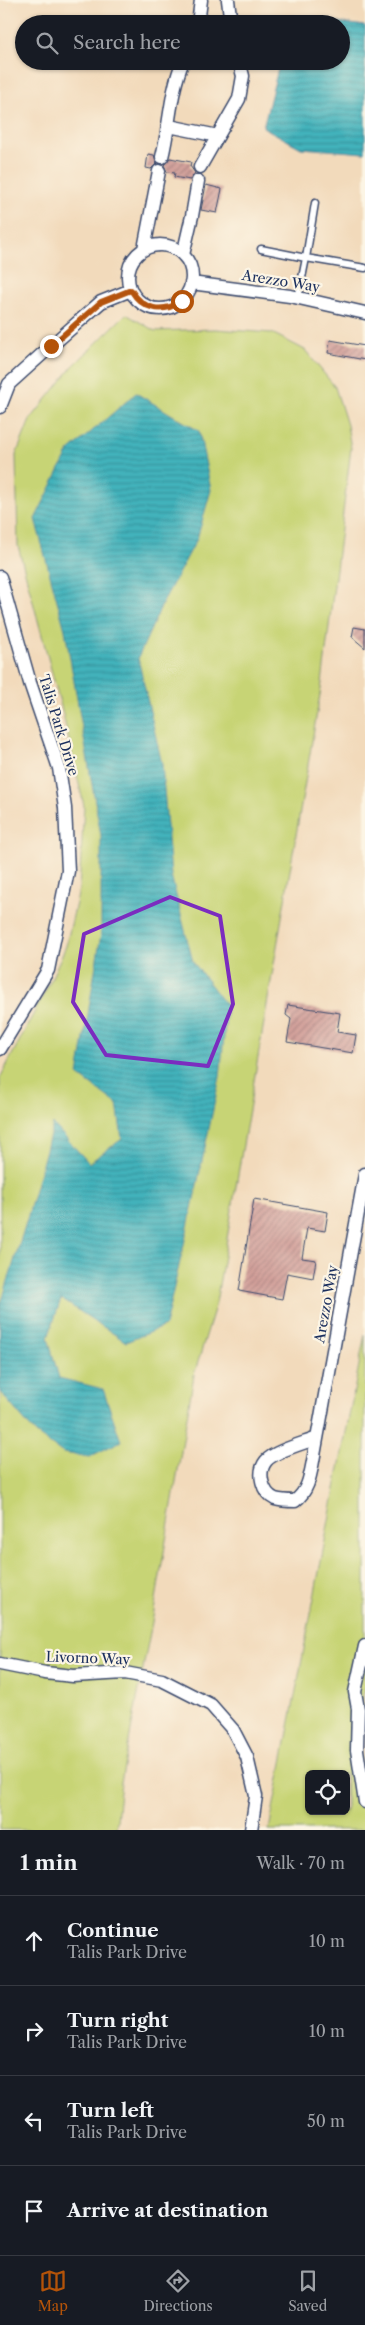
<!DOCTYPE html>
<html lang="en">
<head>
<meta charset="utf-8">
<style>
  :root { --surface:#171b24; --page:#242831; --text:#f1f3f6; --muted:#9ea1a6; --line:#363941; --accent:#b45309 }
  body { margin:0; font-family:"Libre Caslon Text",serif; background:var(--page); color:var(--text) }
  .controls { position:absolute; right:15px; bottom:15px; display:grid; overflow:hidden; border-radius:8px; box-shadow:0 1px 4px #0004 }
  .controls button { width:45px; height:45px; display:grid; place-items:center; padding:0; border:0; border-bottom:1px solid var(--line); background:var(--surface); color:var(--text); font:25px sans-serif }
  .stop { position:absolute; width:15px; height:15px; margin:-11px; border:4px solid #b45309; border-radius:50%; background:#fff }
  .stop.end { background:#b45309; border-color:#fff; box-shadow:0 1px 5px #0008 }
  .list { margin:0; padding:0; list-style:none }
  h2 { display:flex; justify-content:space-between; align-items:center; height:65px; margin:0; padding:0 20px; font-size:21px }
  h2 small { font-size:16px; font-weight:400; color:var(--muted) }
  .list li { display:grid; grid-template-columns:32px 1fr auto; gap:15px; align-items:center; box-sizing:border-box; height:90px; padding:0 20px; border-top:1px solid var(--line) }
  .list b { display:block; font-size:19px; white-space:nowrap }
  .list p { margin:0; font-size:16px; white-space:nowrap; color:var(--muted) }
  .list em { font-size:16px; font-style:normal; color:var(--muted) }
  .icon { flex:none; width:28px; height:28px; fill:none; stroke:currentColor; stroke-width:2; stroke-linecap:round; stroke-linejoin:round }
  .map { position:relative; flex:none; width:365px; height:1830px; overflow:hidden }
  .search { position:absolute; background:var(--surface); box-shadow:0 1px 4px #0004; left:15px; right:15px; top:15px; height:55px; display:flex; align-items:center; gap:12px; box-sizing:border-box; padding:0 18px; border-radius:28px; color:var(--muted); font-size:19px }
  .sheet { height:425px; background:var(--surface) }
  nav { display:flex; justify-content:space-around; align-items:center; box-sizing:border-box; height:70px; border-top:1px solid var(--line); background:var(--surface); font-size:14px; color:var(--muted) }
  nav a { display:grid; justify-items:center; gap:2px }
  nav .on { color:var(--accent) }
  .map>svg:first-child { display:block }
  .green { fill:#c7d475; stroke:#71826a; fill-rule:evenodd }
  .water { fill:url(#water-rules); stroke:#2e708c }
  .building { fill:url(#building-hatch) }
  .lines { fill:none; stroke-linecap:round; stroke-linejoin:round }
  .service-casing { stroke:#3b496c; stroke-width:9 }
  .minor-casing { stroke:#3b496c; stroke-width:15 }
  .service { stroke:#fff; stroke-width:6 }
  .minor { stroke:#fff; stroke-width:12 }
  .route { stroke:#b45309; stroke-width:6 }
  .marked { fill:none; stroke:#7b2cbf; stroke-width:4; stroke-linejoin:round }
  .labels { text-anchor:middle; stroke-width:4.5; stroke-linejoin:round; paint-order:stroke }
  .street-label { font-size:14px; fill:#1b2f5e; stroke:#fcf5e5 }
</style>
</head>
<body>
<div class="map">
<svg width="365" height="1830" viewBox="0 0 365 1830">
  <defs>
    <pattern id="water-rules" width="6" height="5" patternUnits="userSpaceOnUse" patternTransform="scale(1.25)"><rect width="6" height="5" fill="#42b2bb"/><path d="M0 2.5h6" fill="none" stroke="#36919b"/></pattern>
    <pattern id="building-hatch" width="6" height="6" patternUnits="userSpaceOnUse" patternTransform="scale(1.25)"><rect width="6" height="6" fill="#d29f99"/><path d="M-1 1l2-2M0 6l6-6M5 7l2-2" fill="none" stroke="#aa8280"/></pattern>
  </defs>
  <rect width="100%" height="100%" fill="#fcf5e5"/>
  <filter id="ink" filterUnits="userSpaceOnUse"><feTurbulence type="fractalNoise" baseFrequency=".02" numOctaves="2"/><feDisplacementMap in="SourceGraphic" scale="10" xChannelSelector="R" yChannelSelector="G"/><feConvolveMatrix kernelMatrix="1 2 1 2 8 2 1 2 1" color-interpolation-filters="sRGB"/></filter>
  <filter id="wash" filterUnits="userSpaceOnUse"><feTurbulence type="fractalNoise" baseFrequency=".0096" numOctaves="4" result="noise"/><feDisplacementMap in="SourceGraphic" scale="20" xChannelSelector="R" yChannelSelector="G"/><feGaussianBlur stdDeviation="1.12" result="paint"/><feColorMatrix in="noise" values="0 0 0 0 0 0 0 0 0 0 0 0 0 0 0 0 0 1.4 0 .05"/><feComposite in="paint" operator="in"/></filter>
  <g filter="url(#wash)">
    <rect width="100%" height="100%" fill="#f2dabb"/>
    <path class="green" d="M126,314L155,331L215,329L272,333L305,350L335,387L347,425L351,448L322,683L216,1303L194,1375L153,1617L121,1782L116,1830H0V1078L48,986L66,946L79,890L84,806L62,710L18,546L16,455L30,420L73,366Z
      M365,1334V1691L363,1694L359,1746L365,1800V1830H269ZM309,1774H346V1811H309Z"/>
    <path class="water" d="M292,16L365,26V153L301,148L263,127L280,61H341V24H290Z
      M136,393L199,431L211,490L197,539L164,600L138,658L162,764L171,875L193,962L227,1006L220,1077L188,1227L165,1326L126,1342L61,1299L48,1338L59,1378L103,1389L121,1441L89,1457L63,1453L36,1434L0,1392V1307L27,1219L53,1124L89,1163L122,1139L117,1104L78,1075L101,934V836L65,630L35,519L69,451Z"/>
    <g id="blocks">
      <path class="building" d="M148,154L154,155L157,163L151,169L146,168Z
        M170,158L191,162L190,166L195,173L190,180L174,177L175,173L167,172L164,165Z
        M206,185L222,189L217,213L201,210Z
        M330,340L365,346V360L328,353Z
        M354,627L365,629V648L352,637Z
        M288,1005L340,1013L337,1032L356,1035L353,1053L287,1042L291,1019L286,1015Z
        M254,1199L328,1212L325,1231L307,1228L302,1258L316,1260L313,1278L287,1273L282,1299L239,1291Z"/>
    </g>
  </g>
  <g filter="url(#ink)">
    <use href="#blocks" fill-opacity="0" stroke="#3b496c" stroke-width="1"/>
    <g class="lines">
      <defs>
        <path id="service" d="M261,249L306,258L315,203
          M298,298L306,258L365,268"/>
        <path id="minor" d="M228,0L231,24
          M198,24L201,0
          M169,126L218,136
          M162,157C170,125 170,92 183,61
          M200,167L239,99L243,76L239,61
          M128 277a32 32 0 1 1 64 0a32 32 0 1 1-64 0Z
          M144,249L159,171
          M183,255L192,216L198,181
          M191,283L290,296L365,313
          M0,407L9,384L51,346L101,302L131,290
          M0,577L30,683L59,768L65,808L68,871L48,970L0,1049
          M317,1438C305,1443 274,1451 266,1461C257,1472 262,1493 275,1499C282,1501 288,1501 295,1501C308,1491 310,1477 313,1461L365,1174
          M365,1646L355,1692L358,1709L357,1750L365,1802
          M0,1664L45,1673L73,1676L125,1673L162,1680L211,1705L233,1730L247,1757L256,1796L251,1830"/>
      </defs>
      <use href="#service" class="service-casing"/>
      <use href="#minor" class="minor-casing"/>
      <use href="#service" class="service"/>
      <use href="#minor" class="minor"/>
    </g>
  </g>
  <g class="lines" filter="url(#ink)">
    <path class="route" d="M51,346L101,302L131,290C143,310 162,314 182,301"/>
  </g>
  <path class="marked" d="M170,897L220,916L233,1004L208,1066L106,1055L73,1002L84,934Z"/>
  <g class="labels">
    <g class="street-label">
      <text transform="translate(281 281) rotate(9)" y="5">Arezzo Way</text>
      <text transform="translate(59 725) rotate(73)" y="5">Talis Park Drive</text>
      <text transform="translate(326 1304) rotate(-80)" y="5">Arezzo Way</text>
      <text transform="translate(88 1658) rotate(2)" y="5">Livorno Way</text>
    </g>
  </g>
</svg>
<div class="controls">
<button><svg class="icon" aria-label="locate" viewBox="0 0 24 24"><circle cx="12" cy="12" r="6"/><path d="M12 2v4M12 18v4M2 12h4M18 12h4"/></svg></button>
</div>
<div class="stop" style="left:182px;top:301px"></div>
<div class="stop end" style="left:51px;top:346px"></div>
<div class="search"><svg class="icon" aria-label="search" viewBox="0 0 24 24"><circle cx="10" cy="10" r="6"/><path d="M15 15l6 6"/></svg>Search here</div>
</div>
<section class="sheet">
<h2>1 min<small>Walk · 70 m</small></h2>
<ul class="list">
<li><svg class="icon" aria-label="ahead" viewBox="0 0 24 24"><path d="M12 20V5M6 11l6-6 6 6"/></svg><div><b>Continue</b><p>Talis Park Drive</p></div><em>10 m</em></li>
<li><svg class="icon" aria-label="right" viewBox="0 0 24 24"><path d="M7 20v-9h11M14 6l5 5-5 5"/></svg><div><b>Turn right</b><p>Talis Park Drive</p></div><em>10 m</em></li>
<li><svg class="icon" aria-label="left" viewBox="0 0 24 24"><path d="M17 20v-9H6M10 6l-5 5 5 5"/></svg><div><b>Turn left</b><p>Talis Park Drive</p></div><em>50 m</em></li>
<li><svg class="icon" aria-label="arrive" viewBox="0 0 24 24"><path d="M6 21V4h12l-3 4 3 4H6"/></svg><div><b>Arrive at destination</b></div></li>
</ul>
</section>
<nav>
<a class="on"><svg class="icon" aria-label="map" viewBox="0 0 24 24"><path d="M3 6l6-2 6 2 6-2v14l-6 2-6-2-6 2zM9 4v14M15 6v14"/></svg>Map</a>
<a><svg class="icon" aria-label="directions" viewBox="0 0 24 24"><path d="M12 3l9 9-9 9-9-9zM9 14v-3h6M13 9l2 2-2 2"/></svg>Directions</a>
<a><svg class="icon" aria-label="saved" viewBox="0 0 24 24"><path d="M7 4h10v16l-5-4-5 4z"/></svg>Saved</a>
</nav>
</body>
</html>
